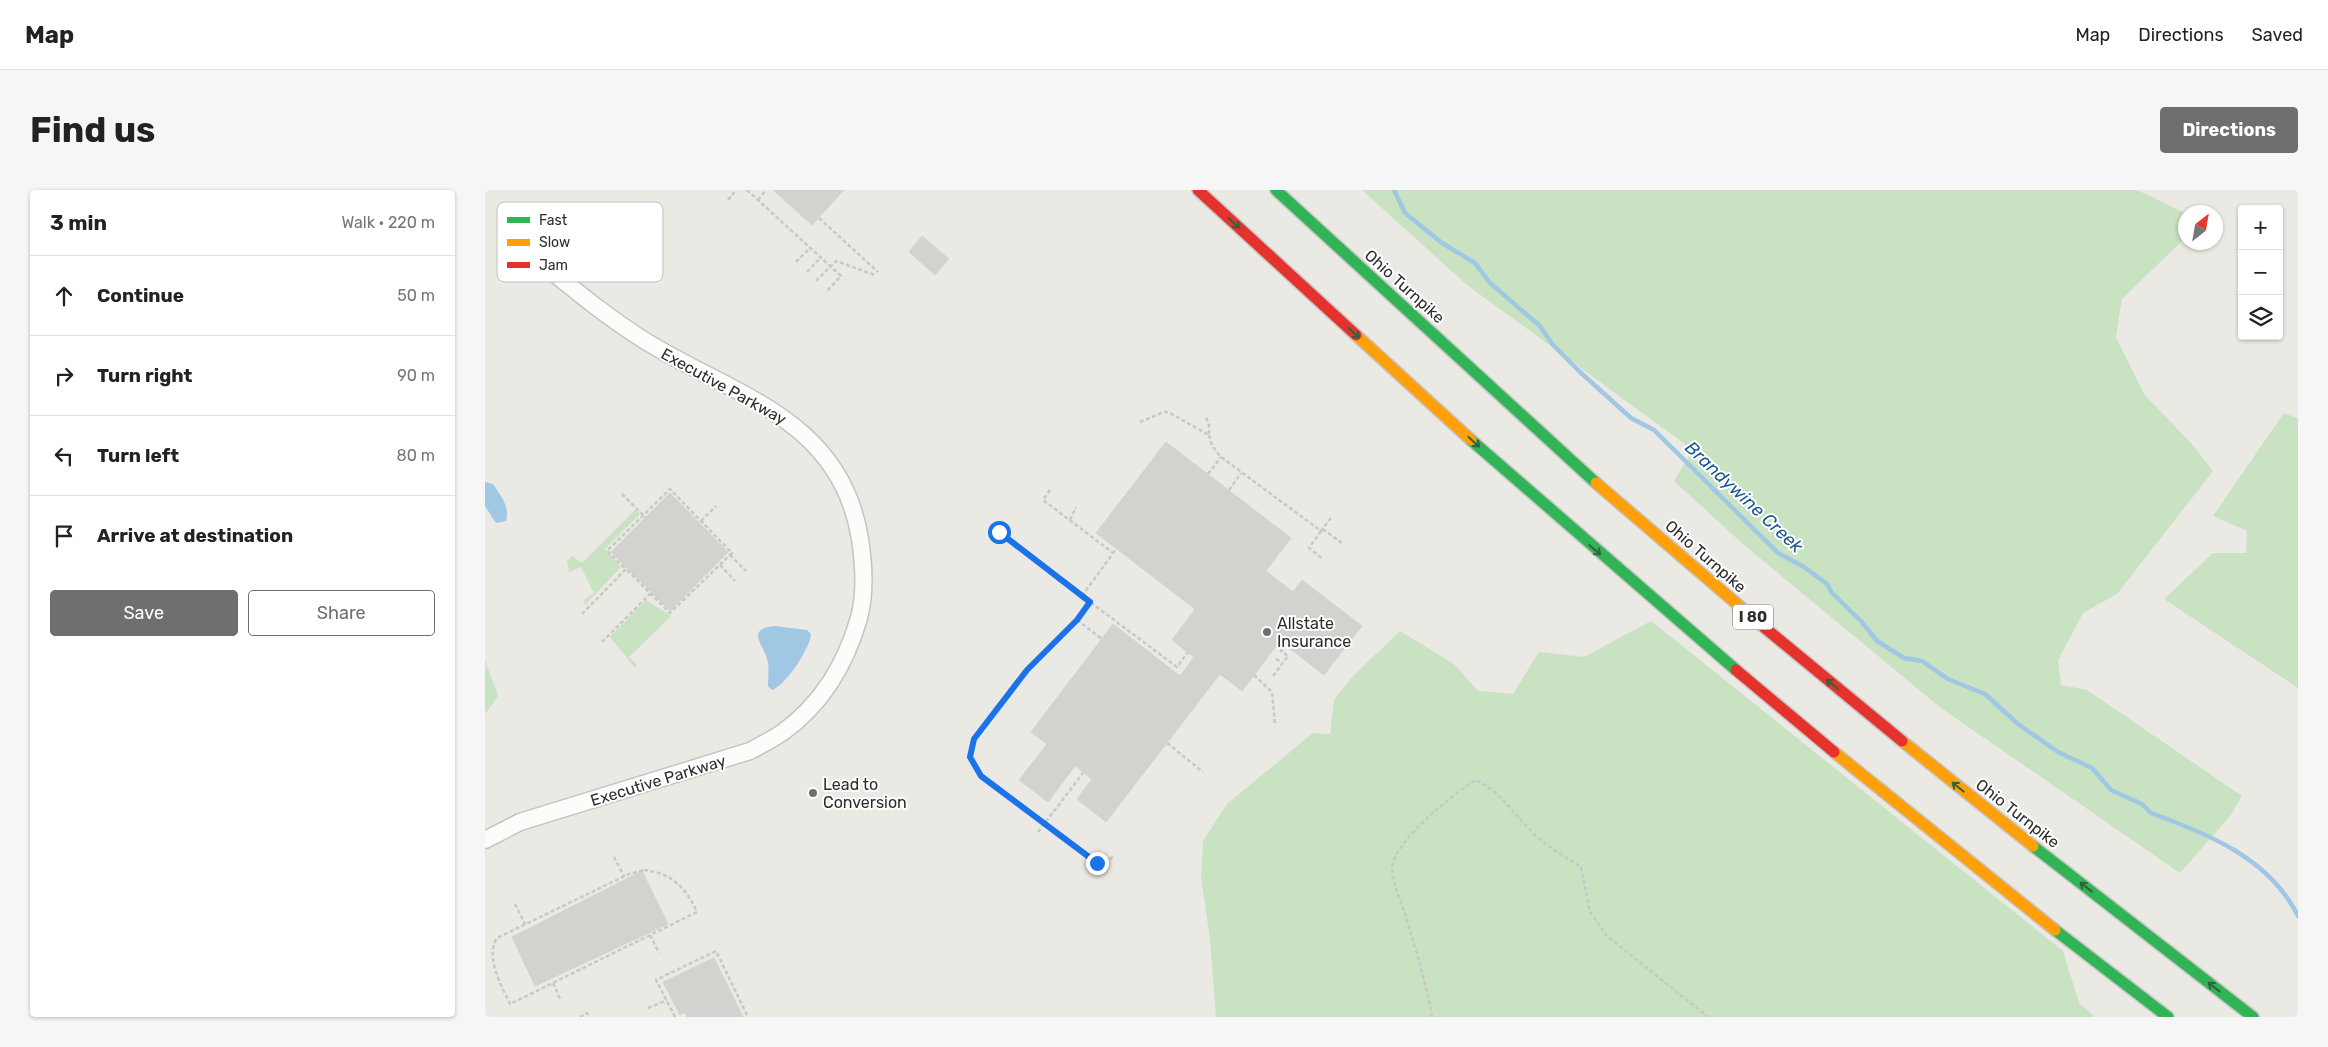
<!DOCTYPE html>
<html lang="en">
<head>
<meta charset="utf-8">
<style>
  :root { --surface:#fff; --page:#f6f6f6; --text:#222; --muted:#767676; --line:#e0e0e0; --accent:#6f6f6d }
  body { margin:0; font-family:Rubik,sans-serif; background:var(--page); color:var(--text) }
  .controls { position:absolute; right:15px; top:15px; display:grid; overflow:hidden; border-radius:5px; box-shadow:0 1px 4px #0004 }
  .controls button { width:45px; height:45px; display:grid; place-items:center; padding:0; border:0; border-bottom:1px solid var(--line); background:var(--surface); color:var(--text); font:25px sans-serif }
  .compass { position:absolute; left:1693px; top:15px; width:45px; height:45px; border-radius:50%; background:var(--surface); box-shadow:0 1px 4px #0004; rotate:31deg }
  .stop { position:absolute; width:15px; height:15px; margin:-11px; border:4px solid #1a73e8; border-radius:50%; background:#fff }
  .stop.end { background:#1a73e8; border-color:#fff; box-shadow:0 1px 5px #0008 }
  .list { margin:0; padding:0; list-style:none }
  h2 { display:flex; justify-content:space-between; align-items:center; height:65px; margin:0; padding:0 20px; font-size:21px }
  h2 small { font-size:16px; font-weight:400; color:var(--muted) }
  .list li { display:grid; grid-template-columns:32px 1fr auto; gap:15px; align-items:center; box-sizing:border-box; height:80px; padding:0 20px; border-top:1px solid var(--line) }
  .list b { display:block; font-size:19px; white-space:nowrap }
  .list em { font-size:16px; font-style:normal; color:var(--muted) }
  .actions { display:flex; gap:10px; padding:15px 20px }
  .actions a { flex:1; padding:11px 0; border:1px solid var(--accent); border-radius:5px; text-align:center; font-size:18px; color:var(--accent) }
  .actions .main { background:var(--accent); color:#fff }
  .icon { flex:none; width:28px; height:28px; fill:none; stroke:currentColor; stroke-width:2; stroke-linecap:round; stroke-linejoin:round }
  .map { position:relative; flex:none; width:1813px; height:827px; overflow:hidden; border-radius:5px }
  header { display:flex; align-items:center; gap:30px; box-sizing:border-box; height:70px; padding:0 25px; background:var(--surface); border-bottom:1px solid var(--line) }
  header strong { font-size:24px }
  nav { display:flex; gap:28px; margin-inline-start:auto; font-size:18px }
  .intro { display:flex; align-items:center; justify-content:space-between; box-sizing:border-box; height:120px; padding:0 30px }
  h1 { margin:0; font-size:35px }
  .button { padding:12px 22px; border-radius:5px; background:var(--accent); color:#fff; font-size:18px; font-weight:700 }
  main { display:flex; gap:30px; padding:0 30px }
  aside { flex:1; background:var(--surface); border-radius:5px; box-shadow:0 1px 4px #0004 }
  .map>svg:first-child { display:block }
  .green { fill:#c9e2c1 }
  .water { fill:#a0c7e3 }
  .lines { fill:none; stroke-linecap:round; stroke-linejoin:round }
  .stream { stroke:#a0c7e3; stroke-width:4.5 }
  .building { fill:#d3d2cf; stroke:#d5d4d0 }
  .street-casing { stroke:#c4c4c4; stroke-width:19 }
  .fast-casing { stroke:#c6c5c3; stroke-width:14 }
  .slow-casing { stroke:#c6c5c3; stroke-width:14 }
  .jam-casing { stroke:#c6c5c3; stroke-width:14 }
  .path { stroke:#c8c8c8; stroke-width:2.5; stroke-dasharray:4 2.5; stroke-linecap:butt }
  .street { stroke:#fcfcfb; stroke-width:16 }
  .fast { stroke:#30b455; stroke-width:11 }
  .slow { stroke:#ff9f0a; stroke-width:11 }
  .jam { stroke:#e5322d; stroke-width:11 }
  .oneway { stroke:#2e633d }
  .route { stroke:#1a73e8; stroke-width:6 }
  .poi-dot { fill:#6f6f6d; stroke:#fff; stroke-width:2 }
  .labels { text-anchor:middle; stroke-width:4; stroke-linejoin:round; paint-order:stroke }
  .shield { fill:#fff; stroke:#6c6c6c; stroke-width:1 }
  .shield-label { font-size:15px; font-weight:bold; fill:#2d2d2d }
  .street-label { font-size:16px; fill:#2d2d2d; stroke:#fff }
  .poi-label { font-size:16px; fill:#2d2d2d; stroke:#fff; text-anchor:start }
  .water-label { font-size:18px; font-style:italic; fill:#1c5692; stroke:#fff }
  .key { fill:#fff; stroke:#c0c0c0; stroke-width:1 }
  .key-label { font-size:14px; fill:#2d2d2d }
</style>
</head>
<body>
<header>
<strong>Map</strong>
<nav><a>Map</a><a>Directions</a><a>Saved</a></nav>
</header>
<div class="intro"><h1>Find us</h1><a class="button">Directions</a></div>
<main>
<aside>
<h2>3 min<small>Walk · 220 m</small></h2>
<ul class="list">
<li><svg class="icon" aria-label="ahead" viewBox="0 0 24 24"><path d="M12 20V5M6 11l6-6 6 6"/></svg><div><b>Continue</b></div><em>50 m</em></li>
<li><svg class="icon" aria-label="right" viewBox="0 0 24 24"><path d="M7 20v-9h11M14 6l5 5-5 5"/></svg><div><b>Turn right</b></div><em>90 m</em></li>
<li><svg class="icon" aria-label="left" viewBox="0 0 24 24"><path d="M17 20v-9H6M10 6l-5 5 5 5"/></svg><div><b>Turn left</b></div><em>80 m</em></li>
<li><svg class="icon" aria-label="arrive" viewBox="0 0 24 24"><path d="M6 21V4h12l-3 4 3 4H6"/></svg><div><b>Arrive at destination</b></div></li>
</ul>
<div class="actions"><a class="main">Save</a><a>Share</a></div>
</aside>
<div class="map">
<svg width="1813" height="827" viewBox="0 0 1813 827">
  <rect width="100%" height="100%" fill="#eae9e4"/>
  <path class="green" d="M877,0H1652L1700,23V48L1637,109L1631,147L1659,204L1706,253L1728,281L1632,404L1598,423L1573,470L1576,495L1602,500L1757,606L1745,626L1695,683L1456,518L1259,355L1189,291L1208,260L982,95Z
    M1799,223L1813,229V498L1679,409L1728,363H1761L1762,341L1728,326Z
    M151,319L155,324L120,359L136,377L100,415L99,410L109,403L96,377L84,382L82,371L87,366L97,373Z
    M161,410L186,426L144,467L152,475L150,478L125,447Z
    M1166,431L1578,761L1594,813L1610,827H731L725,749L716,687L718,651L742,614L828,543L845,544L849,510L867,487L915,441L969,474L993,501L1028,504L1054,462L1099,467Z
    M0,470L13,506L0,524Z"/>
  <path class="water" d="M0,292L8,294C16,306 25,317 21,331L11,333L0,316Z
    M290,436L322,440L326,444C325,459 300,496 287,500L283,496C283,489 284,480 283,473C281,456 258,439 290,436Z"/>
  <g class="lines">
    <path class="stream" d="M909,0L920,23L957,53L990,73L1005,93L1055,136L1068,155L1095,182L1146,228L1169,240L1293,363L1319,377L1342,394L1347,403L1376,431L1392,451L1419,468L1437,471L1463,489L1500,504L1533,534L1573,562L1607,578L1626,600L1657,614L1666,623C1724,644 1785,669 1813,726"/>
  </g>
  <path class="building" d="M288,0H359L327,35Z
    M437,46L464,69L450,85L424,62Z
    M681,252L806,348L781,381L808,402L817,390L877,436L839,485L795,451L757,501L735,484L621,632L592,609L607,589L590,576L563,612L534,590L562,554L546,542L628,434L695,486L709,467L687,450L710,419L611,343Z
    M185,303L243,362L185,421L126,362Z
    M157,681L183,734L50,796L27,747Z
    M229,768L258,827H202L200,822L195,825L178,792Z"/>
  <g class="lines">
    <defs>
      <path id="street" d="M0,650L35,632L265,561C276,555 288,549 298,542C337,514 361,473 374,428C381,402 379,375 375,349C356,229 250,206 162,152C118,125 79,91 39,59"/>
      <path id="fast" d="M791,0L1111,293
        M986,250L1251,480
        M1548,656L1768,827
        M1570,740L1683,827"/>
      <path id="slow" d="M871,145L986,250
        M1111,293L1280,438
        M1417,551L1548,656
        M1349,562L1570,740"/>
      <path id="jam" d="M713,0L871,145
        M1280,438L1417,551
        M1251,480L1349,562"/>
    </defs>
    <use href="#street" class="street-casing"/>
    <use href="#fast" class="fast-casing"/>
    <use href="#slow" class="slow-casing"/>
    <use href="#jam" class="jam-casing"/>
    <path class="path" d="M262,0L356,86L342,101
      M243,10L251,0
      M273,10L281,0
      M334,28L393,82
      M311,72L325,58
      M322,82L336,67
      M331,91L351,71L390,85
      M655,232L679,222H683L724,245V235L721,227
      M724,245L727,256L736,267L836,341L846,328
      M723,284L736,267
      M565,300L558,310L628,363
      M744,300L756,283
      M137,304L161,328
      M585,330L591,317
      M216,331L231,316
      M506,337L605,412
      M838,339L858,354
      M836,341L824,358L838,369
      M245,365L261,381
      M235,375L250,391
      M597,406L631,359
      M97,424L141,379L122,361L185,299L247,363L185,423L141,379
      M592,430L617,449
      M117,452L165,404
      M791,469L798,473
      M769,485L787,502L790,534
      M788,486L803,466L796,461L800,455
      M682,553L718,582
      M553,642L598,583
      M129,667L139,686
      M628,667L618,673L605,669L496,586L485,567L489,549L542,480L592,430L605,412L692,477L703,462
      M159,680C187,683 201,698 212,722L25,814C16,795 0,767 12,748L144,684Z
      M30,714L40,734
      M165,745L174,763
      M68,793L76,811
      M163,818L182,810
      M95,827L102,823L104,827
      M190,827L171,790L231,761L263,827
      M947,827C941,792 930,758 920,724C916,711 908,694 907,680C906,653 969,603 991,590C1015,602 1027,621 1045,640C1059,655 1079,666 1096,677L1105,722L1122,746L1223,827"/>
    <use href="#street" class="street"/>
    <use href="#fast" class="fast"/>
    <use href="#slow" class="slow"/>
    <use href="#jam" class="jam"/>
  </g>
  <defs><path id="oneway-shaft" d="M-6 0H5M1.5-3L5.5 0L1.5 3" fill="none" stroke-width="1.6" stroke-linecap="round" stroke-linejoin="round" transform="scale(1.25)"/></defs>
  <g class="oneway">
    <use href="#oneway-shaft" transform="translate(749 33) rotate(42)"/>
    <use href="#oneway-shaft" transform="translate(869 143) rotate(43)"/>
    <use href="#oneway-shaft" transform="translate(989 252) rotate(42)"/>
    <use href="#oneway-shaft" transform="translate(1110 360) rotate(41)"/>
    <use href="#oneway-shaft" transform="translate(1347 494) rotate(-141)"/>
    <use href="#oneway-shaft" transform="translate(1473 597) rotate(-141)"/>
    <use href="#oneway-shaft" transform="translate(1601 697) rotate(-142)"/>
    <use href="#oneway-shaft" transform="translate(1729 797) rotate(-142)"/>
  </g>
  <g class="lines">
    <path class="route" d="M514,342L605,412L592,430L542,480L489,549L485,567L496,586L612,673"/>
  </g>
  <g class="poi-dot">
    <circle cx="782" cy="442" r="5"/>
    <circle cx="328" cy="603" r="5"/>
  </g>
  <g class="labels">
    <rect class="shield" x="1248" y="414.5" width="40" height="25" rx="4"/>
    <g class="shield-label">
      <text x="1268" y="432">I 80</text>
    </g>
    <g class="street-label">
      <text transform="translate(920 96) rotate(42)" y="6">Ohio Turnpike</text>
      <text transform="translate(239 196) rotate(29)" y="6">Executive Parkway</text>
      <text transform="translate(1221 366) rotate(41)" y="6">Ohio Turnpike</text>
      <text transform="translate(173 590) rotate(-17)" y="6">Executive Parkway</text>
      <text transform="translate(1533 623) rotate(38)" y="6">Ohio Turnpike</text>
    </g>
    <g class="poi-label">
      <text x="792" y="439">Allstate<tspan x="792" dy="18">Insurance</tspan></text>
      <text x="338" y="600">Lead to<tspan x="338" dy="18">Conversion</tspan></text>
    </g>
    <g class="water-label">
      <text transform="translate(1259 307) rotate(43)" y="6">Brandywine Creek</text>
    </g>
  </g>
  <rect x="12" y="12" width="166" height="80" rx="8" class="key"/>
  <rect x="22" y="27" width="23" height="6" fill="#30b455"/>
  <rect x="22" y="49" width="23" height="7" fill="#ff9f0a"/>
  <rect x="22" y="72" width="23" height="6" fill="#e5322d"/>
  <g class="key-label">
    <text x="54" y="35">Fast</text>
    <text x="54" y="57">Slow</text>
    <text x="54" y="80">Jam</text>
  </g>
</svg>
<div class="controls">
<button>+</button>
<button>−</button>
<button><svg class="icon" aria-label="layers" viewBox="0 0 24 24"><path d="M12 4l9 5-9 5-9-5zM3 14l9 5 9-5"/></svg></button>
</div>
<svg class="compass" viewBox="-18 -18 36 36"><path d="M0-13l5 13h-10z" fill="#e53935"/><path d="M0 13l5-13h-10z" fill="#767676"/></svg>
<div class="stop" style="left:514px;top:342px"></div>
<div class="stop end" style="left:612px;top:673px"></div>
</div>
</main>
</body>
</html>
